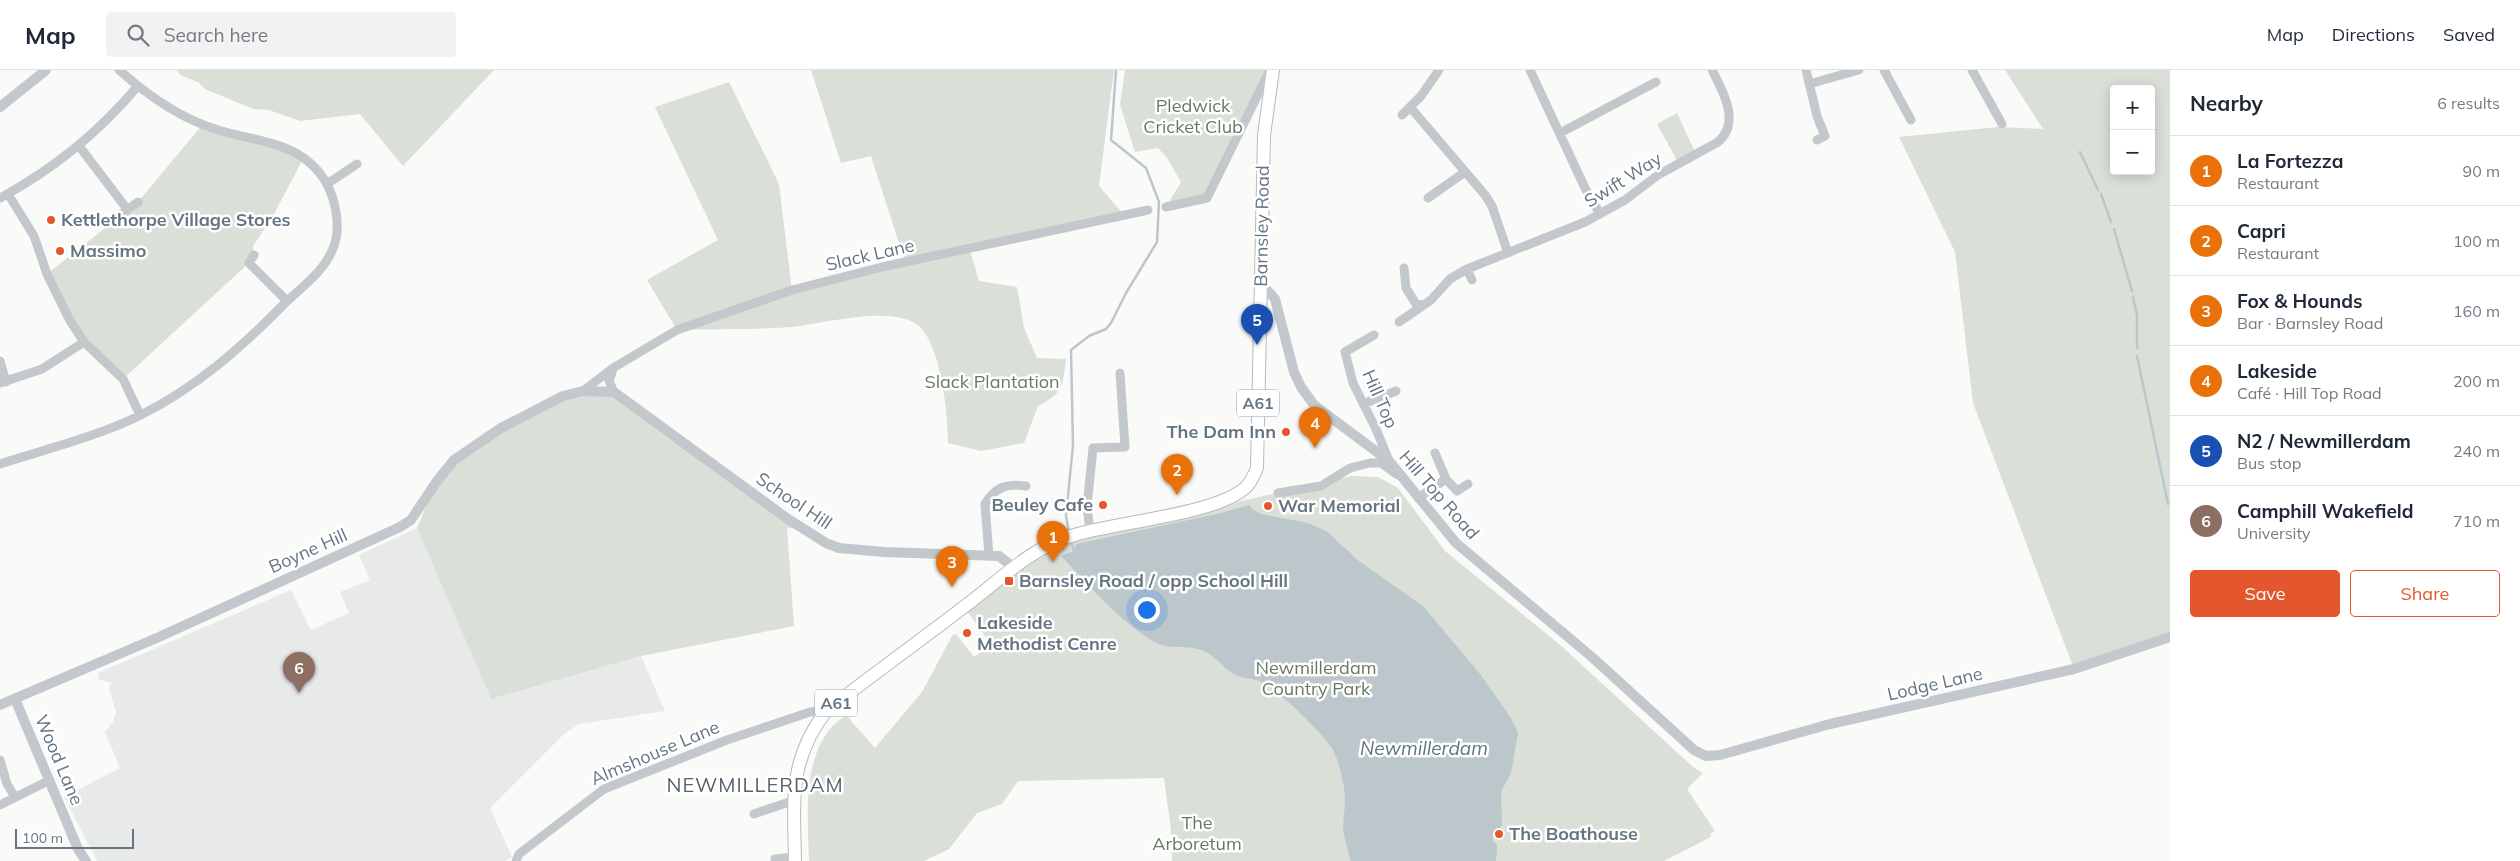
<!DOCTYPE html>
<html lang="en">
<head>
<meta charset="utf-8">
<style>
  :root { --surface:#fff; --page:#f2f2f3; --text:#1f2937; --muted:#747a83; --line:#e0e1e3; --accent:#e4572e }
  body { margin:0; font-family:Mulish,sans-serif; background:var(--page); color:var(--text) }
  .controls { position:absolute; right:15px; top:15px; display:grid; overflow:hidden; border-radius:5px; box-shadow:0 2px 12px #0003 }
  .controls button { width:45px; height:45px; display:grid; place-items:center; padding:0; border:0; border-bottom:1px solid var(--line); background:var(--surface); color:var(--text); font:25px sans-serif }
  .scale { position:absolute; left:15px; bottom:12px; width:119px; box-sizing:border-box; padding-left:5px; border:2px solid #657683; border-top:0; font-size:14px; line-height:18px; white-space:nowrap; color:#657683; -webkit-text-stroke:4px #fff; paint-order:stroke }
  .you { position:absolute; left:1146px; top:539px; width:18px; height:18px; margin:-12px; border:4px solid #fff; border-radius:50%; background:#1a73e8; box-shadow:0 0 0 8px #1a73e833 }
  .badge { display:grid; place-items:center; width:32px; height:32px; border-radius:50%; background:var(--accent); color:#fff; font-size:16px; font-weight:700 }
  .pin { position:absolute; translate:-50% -41px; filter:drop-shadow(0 1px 2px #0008) }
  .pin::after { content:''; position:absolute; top:26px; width:18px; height:15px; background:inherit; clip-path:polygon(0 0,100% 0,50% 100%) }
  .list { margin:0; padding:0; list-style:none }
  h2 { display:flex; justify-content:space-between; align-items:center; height:65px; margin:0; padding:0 20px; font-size:21px }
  h2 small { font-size:16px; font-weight:400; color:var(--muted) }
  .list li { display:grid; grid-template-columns:32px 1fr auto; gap:15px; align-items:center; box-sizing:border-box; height:70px; padding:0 20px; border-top:1px solid var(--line) }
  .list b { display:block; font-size:19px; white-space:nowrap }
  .list p { margin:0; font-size:16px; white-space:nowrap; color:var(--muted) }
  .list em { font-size:16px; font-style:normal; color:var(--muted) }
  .actions { display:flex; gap:10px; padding:15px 20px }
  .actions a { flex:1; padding:11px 0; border:1px solid var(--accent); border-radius:5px; text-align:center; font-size:18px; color:var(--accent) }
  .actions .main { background:var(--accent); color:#fff }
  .icon { flex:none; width:28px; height:28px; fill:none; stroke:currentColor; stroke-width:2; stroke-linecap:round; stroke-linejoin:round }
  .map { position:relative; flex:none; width:2170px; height:791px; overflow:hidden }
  header { display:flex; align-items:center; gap:30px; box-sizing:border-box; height:70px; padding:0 25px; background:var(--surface); border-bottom:1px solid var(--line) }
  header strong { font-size:24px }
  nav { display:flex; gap:28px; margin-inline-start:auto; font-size:18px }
  .search { width:350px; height:45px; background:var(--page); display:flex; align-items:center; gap:12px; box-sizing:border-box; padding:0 18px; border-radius:5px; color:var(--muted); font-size:19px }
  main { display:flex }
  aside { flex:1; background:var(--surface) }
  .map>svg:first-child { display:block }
  .built { fill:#e8e9e9 }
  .green { fill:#dadfd7; fill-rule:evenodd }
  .water { fill:#bbc7cb }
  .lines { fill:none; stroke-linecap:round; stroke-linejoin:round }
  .stream { stroke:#bbc7cb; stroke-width:2.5 }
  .primary-casing { stroke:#b5babe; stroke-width:14 }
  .minor { stroke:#c3c8cc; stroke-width:9 }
  .tertiary { stroke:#c3c8cc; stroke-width:10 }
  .primary { stroke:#fff; stroke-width:12 }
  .poi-dot { fill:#e4572e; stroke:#fff; stroke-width:2 }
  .labels { text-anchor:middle; stroke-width:5; stroke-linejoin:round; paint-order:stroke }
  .shield { fill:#fff; stroke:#939fa8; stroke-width:1 }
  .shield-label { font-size:16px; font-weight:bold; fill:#657683 }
  .park-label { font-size:18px; fill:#687a64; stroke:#fff }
  .street-label { font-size:18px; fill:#657683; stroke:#fff }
  .poi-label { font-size:18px; font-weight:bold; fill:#657683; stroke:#fff; text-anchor:start }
  .water-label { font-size:19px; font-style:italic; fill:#60757c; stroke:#fff }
  .quarter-label { font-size:20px; letter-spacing:1px; fill:#57646e; stroke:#fff }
</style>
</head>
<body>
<header>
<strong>Map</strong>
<div class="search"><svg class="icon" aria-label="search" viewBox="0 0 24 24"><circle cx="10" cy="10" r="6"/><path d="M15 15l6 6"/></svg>Search here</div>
<nav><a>Map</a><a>Directions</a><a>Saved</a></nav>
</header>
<main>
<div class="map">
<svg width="2170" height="791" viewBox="0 0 2170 791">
  <rect width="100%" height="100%" fill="#fafaf8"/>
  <path class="built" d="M417,458L491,629L641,586L665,641L579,654L564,664L490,738L512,787L505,791H97L64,727L120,698L105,662L113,652L116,642L109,619L111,613L98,609V603L291,520L311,560L349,543L340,522L370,510L359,485Z"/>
  <path class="green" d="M176,0H494L403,96L360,44L300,51L269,40L253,39L205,19L198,12L182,6Z
    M811,0H1114L1099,116L1124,145L970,180L979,211L1017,217L1024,258L1037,288L1066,289C1062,318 1064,322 1038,336L1024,373L981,381L948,373C948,344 941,276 919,256C893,234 823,254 791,257C753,260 715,259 677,260L647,210L718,170L655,37L729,12L779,114L792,220L905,192L871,86L841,93Z
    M1125,0H1269L1207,128L1166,137L1181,112L1167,88L1158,78L1135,82L1120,35Z
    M2005,0H2170V567L2074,599L1973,333L1955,182L1899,67L1998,57L2043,59ZM2114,19H2151V101H2114Z
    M1677,43L1696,84L1679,94L1657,54Z
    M203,54L304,87L272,148L253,176L254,185L249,193L123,309L84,272L47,204L138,132Z
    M614,322L801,459L787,458L794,556L641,586L491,629L417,458L437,411L454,390L563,326Z
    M1351,406L1378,407L1398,418L1445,481L1559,574L1693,697L1703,703L1687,719L1715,761L1710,764L1711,767L1664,791H1172L1171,760L1164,708L1018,711L1002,734L977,743L949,779L924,791H809C808,749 802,696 829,660C834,654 841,649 846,645L875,678L922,622L952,566L956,564L974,587L991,574L964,537L996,511H1009L1045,476Z"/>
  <path class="water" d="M1249,435L1252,439L1261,444L1308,453L1326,461L1359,491L1424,537L1480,604L1511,648L1518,663L1511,703L1501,722L1502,755L1493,766V771L1497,775L1496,791H1351C1348,780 1344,769 1343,758C1343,749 1345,740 1345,731C1345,716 1340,694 1333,680C1324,664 1276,617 1259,611C1251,608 1242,609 1234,604C1221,597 1216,585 1201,580C1184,574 1168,581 1153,571C1121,553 1086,512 1061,486L1074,481L1076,474L1221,443Z"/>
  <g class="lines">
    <path class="stream" d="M2080,82L2098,120
      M2101,124L2111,152
      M2114,159L2132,221
      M2133,227L2137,246V278
      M2137,286L2168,434
      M1069,463L1066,446L1073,375L1071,280L1089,266L1106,259L1111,253L1126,223L1157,172L1159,132L1146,98L1111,70L1116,0
      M1071,471L1074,481"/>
    <defs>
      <path id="primary" d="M795,791C794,732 788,689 827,640C875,603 925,567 973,530C1004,506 1032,478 1071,466C1115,452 1214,445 1245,418C1251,413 1254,405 1257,398L1264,65L1273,0"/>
    </defs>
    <use href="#primary" class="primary-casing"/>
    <path class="minor" d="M1530,0L1585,118L1600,144
      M1806,0L1817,46L1825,66L1817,70
      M1884,0L1911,50
      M1972,0L2002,54
      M1809,14L1859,0
      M1410,37L1485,125L1492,136L1508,183
      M1402,45L1421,26L1439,0
      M1560,63L1656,12
      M79,76L127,139
      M327,114L357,94
      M8,124L34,166L47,204L69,249L84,272L123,309L140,345
      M0,128C52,100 99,62 137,17
      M1428,128L1465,102
      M1166,137L1207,128L1270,0
      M119,146L138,132
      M254,185L249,193L287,231
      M1404,198L1406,218L1416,234L1423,235
      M1467,199L1472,210
      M1399,252L1431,230L1450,209L1467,199L1585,152L1625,130L1658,105L1718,72C1741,53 1723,21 1712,0
      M1374,265L1345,282L1353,313L1376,359L1389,391
      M0,291L6,312
      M613,299L609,311L614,322
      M0,313L42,299L84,272
      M583,321L613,298L677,260L792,220L882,197L1148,140
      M1363,334L1396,321
      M1435,383L1446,409L1457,421L1468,414
      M0,394C47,379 95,367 139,346C197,317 241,278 285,233C304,215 325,201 334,176C342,153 334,119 318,101C292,70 251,71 215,59C180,48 146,24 119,0
      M1278,423L1321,416L1350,398L1370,393H1381L1398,405
      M1418,428L1446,409
      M1090,461L1087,436L1093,378L1125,377L1120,303
      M989,486L985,434C995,417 1007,413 1026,416
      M0,690L7,714L15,727
      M0,735L50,710
      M754,744L795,730
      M516,791L519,784L604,719L727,670L810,642L827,640
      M775,791V789L795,787"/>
    <path class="tertiary" d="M0,37L46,0
      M1260,220L1268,221L1275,229L1294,302L1301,317L1314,335L1389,391L1456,473L1593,588L1694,680L1706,686L1720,685L1830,654L2074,599L2170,567
      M15,629L78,779L86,791
      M0,635L159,567L400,457L411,450L437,411L454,390L501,358L563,326L583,321L614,322L788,449L826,473L839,478L884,482L999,486L1013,497"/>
    <use href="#primary" class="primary"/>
  </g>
  <g class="poi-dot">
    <circle cx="51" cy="150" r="5"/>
    <circle cx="60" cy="181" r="5"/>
    <circle cx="1286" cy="362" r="5"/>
    <circle cx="1103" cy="435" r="5"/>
    <circle cx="1268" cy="436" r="5"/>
    <rect x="1004" y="506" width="10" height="10" rx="2.5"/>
    <circle cx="967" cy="563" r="5"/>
    <circle cx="1499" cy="764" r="5"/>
  </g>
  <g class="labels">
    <g class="shield">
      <rect x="1237" y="319.5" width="42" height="27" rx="4"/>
      <rect x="815" y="619.5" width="42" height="27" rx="4"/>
    </g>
    <g class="shield-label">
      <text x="1258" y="339">A61</text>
      <text x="836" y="639">A61</text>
    </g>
    <g class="park-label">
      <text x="1193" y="42">Pledwick<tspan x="1193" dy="21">Cricket Club</tspan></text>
      <text x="992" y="318">Slack Plantation</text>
      <text x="1316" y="604">Newmillerdam<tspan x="1316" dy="21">Country Park</tspan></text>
      <text x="1197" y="759">The<tspan x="1197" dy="21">Arboretum</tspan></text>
    </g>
    <g class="street-label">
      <text transform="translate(1623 110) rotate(-32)" y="6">Swift Way</text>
      <text transform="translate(1262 156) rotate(-89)" y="6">Barnsley Road</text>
      <text transform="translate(870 185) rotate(-13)" y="6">Slack Lane</text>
      <text transform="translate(1380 329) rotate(66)" y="6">Hill Top</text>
      <text transform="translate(1439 425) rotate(49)" y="6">Hill Top Road</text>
      <text transform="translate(794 431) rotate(34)" y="6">School Hill</text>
      <text transform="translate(308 481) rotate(-24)" y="6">Boyne Hill</text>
      <text transform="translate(1935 614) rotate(-13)" y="6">Lodge Lane</text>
      <text transform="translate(655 683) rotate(-23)" y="6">Almshouse Lane</text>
      <text transform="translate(59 690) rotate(67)" y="6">Wood Lane</text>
    </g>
    <g class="poi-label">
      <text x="61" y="156">Kettlethorpe Village Stores</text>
      <text x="70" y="187">Massimo</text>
      <text x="1276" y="368" text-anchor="end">The Dam Inn</text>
      <text x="1093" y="441" text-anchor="end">Beuley Cafe</text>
      <text x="1278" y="442">War Memorial</text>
      <text x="1019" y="517">Barnsley Road / opp School Hill</text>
      <text x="977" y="559">Lakeside<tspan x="977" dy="21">Methodist Cenre</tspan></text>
      <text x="1509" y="770">The Boathouse</text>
    </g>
    <g class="water-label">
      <text x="1424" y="685">Newmillerdam</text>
    </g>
    <g class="quarter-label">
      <text x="755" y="722">NEWMILLERDAM</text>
    </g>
  </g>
</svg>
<div class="controls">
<button>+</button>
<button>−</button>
</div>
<div class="scale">100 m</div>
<div class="you"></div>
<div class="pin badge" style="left:1053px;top:492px;background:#e8710a">1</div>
<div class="pin badge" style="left:1177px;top:425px;background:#e8710a">2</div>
<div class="pin badge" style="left:952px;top:517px;background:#e8710a">3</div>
<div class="pin badge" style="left:1315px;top:378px;background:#e8710a">4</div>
<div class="pin badge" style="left:1257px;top:275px;background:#1a4fb4">5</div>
<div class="pin badge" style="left:299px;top:623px;background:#8d6e63">6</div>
</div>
<aside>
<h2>Nearby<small>6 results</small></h2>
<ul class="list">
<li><span class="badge" style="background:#e8710a">1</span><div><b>La Fortezza</b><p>Restaurant</p></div><em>90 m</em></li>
<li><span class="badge" style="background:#e8710a">2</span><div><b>Capri</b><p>Restaurant</p></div><em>100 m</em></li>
<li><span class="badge" style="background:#e8710a">3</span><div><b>Fox &amp; Hounds</b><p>Bar · Barnsley Road</p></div><em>160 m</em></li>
<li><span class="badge" style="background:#e8710a">4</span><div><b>Lakeside</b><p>Café · Hill Top Road</p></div><em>200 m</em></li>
<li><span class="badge" style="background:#1a4fb4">5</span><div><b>N2 / Newmillerdam</b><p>Bus stop</p></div><em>240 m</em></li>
<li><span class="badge" style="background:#8d6e63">6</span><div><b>Camphill Wakefield</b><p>University</p></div><em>710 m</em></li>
</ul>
<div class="actions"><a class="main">Save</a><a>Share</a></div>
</aside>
</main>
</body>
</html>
